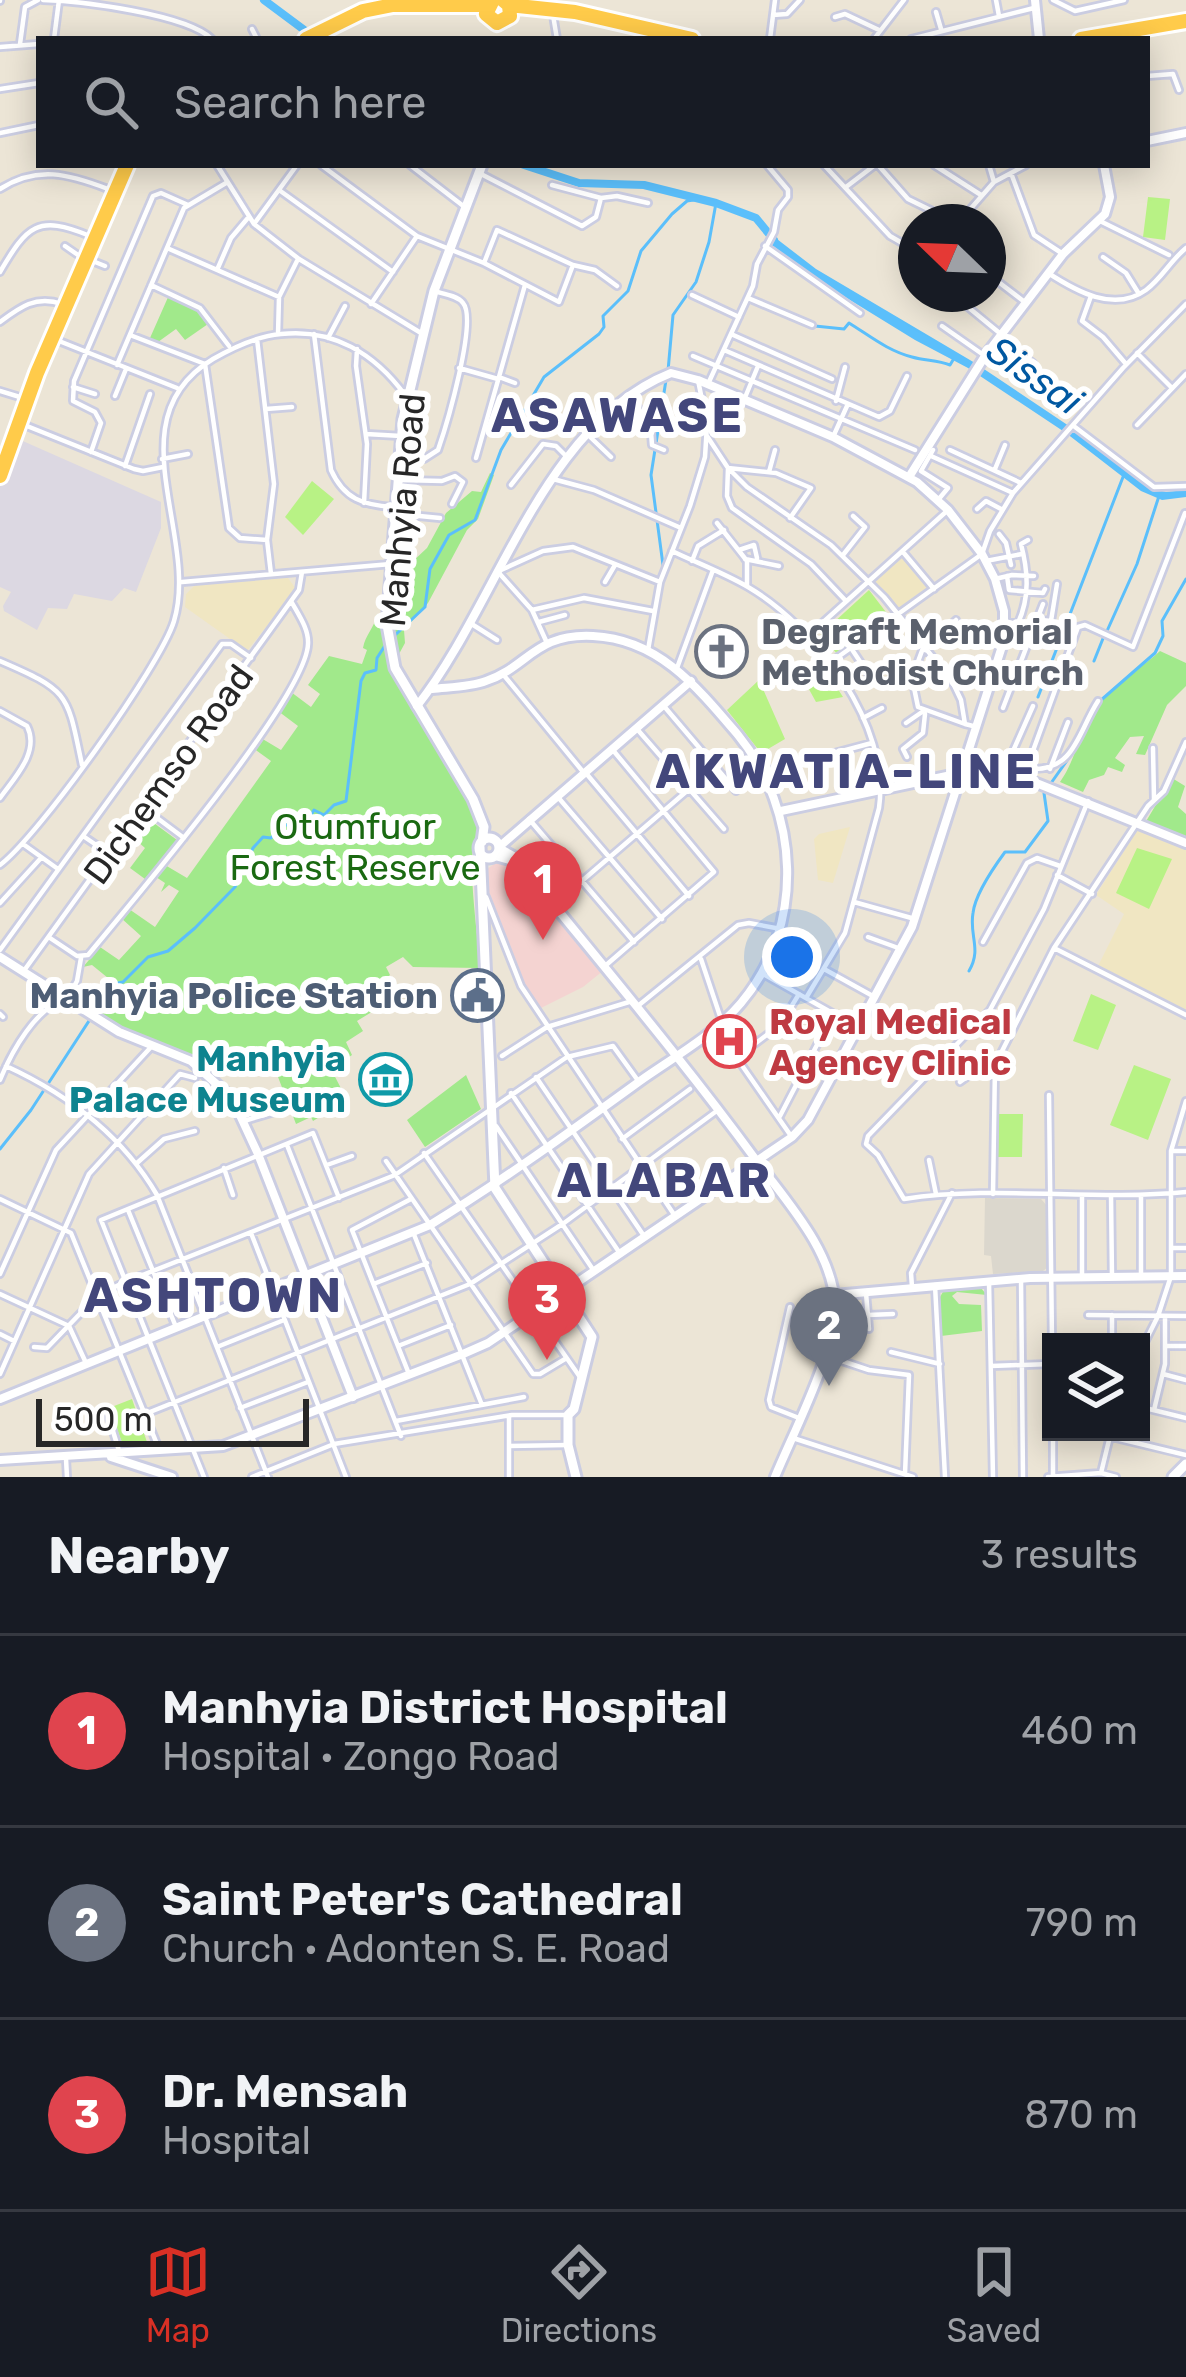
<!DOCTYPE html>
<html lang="en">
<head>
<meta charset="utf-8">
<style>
  :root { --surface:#171b24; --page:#20242c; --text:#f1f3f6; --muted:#9ea1a6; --line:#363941; --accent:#d93025 }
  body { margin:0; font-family:Rubik,sans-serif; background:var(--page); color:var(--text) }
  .controls { position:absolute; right:36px; bottom:36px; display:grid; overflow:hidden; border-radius:0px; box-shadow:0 6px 30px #0003 }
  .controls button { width:108px; height:108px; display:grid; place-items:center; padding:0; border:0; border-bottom:3px solid var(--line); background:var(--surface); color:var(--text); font:60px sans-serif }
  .compass { position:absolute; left:898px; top:204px; width:108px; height:108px; border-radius:50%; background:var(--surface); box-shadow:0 6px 30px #0003; rotate:293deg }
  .scale { position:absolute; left:36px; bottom:30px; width:273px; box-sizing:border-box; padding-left:12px; border:6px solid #272727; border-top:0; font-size:33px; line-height:42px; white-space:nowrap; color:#272727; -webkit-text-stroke:9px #fff; paint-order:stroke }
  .you { position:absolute; left:792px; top:957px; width:42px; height:42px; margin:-30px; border:9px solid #fff; border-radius:50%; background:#1a73e8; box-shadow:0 0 0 18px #1a73e833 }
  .badge { display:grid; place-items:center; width:78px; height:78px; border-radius:50%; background:var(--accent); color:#fff; font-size:39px; font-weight:700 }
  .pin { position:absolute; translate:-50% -99px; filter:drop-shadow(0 3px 6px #0008) }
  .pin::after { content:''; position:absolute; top:63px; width:42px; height:36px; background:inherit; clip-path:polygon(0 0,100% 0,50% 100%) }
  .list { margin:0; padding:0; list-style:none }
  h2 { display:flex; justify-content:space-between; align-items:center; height:156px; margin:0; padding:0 48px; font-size:51px }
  h2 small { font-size:39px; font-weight:400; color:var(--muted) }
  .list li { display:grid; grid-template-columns:78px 1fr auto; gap:36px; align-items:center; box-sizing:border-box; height:192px; padding:0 48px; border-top:3px solid var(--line) }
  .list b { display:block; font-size:45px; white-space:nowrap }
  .list p { margin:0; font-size:39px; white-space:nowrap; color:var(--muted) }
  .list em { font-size:39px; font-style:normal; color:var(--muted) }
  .icon { flex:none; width:66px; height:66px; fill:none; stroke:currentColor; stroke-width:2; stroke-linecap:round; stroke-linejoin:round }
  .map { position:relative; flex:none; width:1186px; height:1477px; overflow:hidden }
  .search { position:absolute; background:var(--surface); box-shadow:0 6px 30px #0003; left:36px; right:36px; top:36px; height:132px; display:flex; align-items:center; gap:30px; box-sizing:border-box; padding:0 42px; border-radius:0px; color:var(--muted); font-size:45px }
  .sheet { height:732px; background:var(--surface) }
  nav { display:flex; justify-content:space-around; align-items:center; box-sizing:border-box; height:168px; border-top:3px solid var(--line); background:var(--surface); font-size:33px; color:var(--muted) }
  nav a { display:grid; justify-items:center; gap:6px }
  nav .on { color:var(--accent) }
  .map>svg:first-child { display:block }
  .industrial { fill:#dcd8e2 }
  .education { fill:#f0e6c2 }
  .medical { fill:#f4d3d1 }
  .green { fill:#a1e98b }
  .pitch { fill:#b8f285 }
  .plaza { fill:#dbd7cd }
  .water { fill:#5bbffb }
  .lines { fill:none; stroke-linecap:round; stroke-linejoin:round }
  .stream { stroke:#5bbffb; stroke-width:3 }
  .river { stroke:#5bbffb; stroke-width:8 }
  .minor-casing { stroke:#cbcde2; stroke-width:10 }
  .tertiary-casing { stroke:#cbcde2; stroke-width:14 }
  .secondary-casing { stroke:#cbcde2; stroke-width:15 }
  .trunk-casing { stroke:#fff; stroke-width:20 }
  .minor { stroke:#fff; stroke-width:4.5 }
  .tertiary { stroke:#fff; stroke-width:8 }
  .secondary { stroke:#fff; stroke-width:9 }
  .trunk { stroke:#ffcb4a; stroke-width:14 }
  .labels { text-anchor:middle; stroke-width:12; stroke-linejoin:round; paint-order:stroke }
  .street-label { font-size:36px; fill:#272727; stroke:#fff }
  .worship-label { font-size:36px; font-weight:bold; fill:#5b616d; stroke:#fff; text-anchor:start }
  .park-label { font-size:36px; fill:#1a6911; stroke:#fff }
  .service-label { font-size:36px; font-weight:bold; fill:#4e5e75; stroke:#fff; text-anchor:end }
  .health-label { font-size:36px; font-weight:bold; fill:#be3a42; stroke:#fff; text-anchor:start }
  .culture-label { font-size:36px; font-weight:bold; fill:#0d838f; stroke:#fff; text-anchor:end }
  .water-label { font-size:39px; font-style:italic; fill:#0058a1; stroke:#fff }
  .district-label { font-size:48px; font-weight:bold; letter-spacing:3px; fill:#43477b; stroke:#fff }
</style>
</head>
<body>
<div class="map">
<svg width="1186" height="1477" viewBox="0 0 1186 1477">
  <rect width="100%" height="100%" fill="#ece5d6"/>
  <path class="industrial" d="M16,438L161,502V528L136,592L124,588L112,601L74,594L67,609L48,608L37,630L4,611L3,606L11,592L0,587V485Z"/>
  <path class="education" d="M904,556L929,588L899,609L874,581Z
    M288,578L296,589L247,651L185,607L186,594L196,584Z
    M850,827L833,883L818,880L814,839L819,834Z
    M1138,829L1186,850V1014L1096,970L1124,914L1096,895Z"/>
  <path class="medical" d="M500,860L518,866L604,970L583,987L539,1009L521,982L486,887L487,869Z"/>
  <path class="green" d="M169,295L198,311L208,324L185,340L176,329L158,342L150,338Z
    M490,473L494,475L478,519L467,530L428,603L404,630L405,643L399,654C390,629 388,610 408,589L412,562L427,548L446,513L472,491L481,492Z
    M377,614H383C381,699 457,745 477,822C480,832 474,838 473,848C469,878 478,936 480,968L413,967L403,957L386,967L390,975L367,996L375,1010L357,1021L363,1031L346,1042L352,1055L331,1069L347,1100L313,1121L311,1117L296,1124L270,1056L216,1077L200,1063L121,1031L89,1010L108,978L92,965L83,967L100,947L119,960L141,936L121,918L129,909L155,927L179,891L169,885L161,892L165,883L156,877L165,865L187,878L271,761L253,748L261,738L281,750L298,726L278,711L291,692L311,707L320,694L308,685L329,656L362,664L367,650L363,648C365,635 375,627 377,614Z
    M1160,651L1186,663V686L1167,705L1145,755L1136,754L1144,736L1130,737L1115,758L1125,765L1122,772L1108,767L1104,775L1089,780L1083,792L1060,782C1077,758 1079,730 1097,706C1114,683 1138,671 1160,651Z
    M1172,778L1185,786L1178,807L1186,814V841L1145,823Z
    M143,815L177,840L145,879L130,868L145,848L129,834Z
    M466,1075L481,1109L425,1147L407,1120Z
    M980,1287L987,1295L957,1292L952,1296L959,1304L981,1305L982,1331L941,1336L940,1297L944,1290Z"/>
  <path class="pitch" d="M1148,197L1170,199L1165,240L1143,237Z
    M312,481L334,499L303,535L285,517Z
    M869,590L889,616L837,654L821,634Z
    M818,658L843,697L816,702L800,673Z
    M759,680L785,739L761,753L727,710Z
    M1137,848L1172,859L1149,909L1116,893Z
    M1091,994L1116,1005L1098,1050L1073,1041Z
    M1134,1065L1171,1079L1148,1140L1110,1125Z
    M999,1114H1023L1022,1157H998Z
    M132,1399L147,1442L123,1445L109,1408Z"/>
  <path class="plaza" d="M985,1198L1041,1199L1048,1207V1267L1043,1271L993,1274L991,1256L984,1255Z"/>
  <path class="water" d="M773,236L816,269L975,363L1069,426L1149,488L1166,492L1186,490V497L1162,500L1141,491L1066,433L968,368L915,340L811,276L768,242Z"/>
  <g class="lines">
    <path class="stream" d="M815,326L844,329L849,323C870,336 888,351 912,357C926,361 937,360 950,365L953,360
      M668,371L673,315L696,282L709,242L716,203
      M663,565L651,475L666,380
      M1107,631L1137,564L1159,496
      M393,637L425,607L430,569L449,535L475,520L501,450L544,377L599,334L604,327L603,316L628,291L641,251L672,214L687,201L700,199
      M1094,661L1104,636
      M1038,697L1123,477
      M1100,701L1155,653L1163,636L1162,621L1186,579
      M969,971C982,949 969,936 973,913C975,895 994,867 1005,852H1025L1048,821L1044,793L1073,752
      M0,1149L31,1110L113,984L123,982L148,957L168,951L195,928L235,887L253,848L263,837L271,838L282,826L308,820L314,810L324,815L334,805L346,801L361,681L365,673L376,670L377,658L386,644"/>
    <path class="river" d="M264,0L311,35
      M524,165L579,183L644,185L716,203L756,218L774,240"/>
    <defs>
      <path id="minor" d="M43,0C81,1 186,14 212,39
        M996,0L999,16
        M1053,0L1075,11L1124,0
        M0,1V0
        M936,12L941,29
        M553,15L557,39
        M773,15L787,14L800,0
        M835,17L845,14L879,30
        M252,29L257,39
        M54,39L59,0
        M770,39L775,0
        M874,39L904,0
        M911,39L1034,8
        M20,44L25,7L38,0
        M0,47L39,44
        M1147,76L1173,74L1179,90
        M0,89L39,83
        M0,133L39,125
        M217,165L254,224L299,259L421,333
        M321,165L417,236L484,263L559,302L573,265L497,230L484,263
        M410,165L462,205
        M824,165L890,236L916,251
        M878,165L908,199L955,222
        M934,165L981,195
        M989,165L994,182
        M479,173L582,226L596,217L601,198L617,196L648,203
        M1011,173L1034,235L1063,254
        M552,185L601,198
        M846,187L875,165
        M0,189C37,165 69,174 108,189
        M279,190L393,272
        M1100,221L1169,255
        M959,222L994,182L1026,165
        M254,224L297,165
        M65,246L81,257
        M765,246L860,313
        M167,248L279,297
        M1103,257L1126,273L1139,294
        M90,260L105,266
        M573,265L595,270L617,286
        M217,270L231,238L247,219
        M0,272C27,226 37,214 90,236
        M1048,273C1076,291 1114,313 1146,290C1162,278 1171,260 1186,248
        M988,274L1026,303
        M151,285L200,308L229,346
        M952,294L1002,335
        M692,295L739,317
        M1091,296L1082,321L1103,337L1126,364
        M748,298L812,325
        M371,304L417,236
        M0,322C20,307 36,295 62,304
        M942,326L985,356
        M278,334L279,297L297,261
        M314,334L331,470C344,499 363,505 393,507
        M731,334L832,379
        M130,335L205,364L229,528L240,538L267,540
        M328,338L345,306
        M999,338L1033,363
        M54,339L177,388
        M257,339L274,484L267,540L271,574
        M357,349L356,366L367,444L364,503
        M724,350L879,417L890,411L907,376
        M1137,353L1171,387
        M693,356L915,450
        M117,365L184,208L226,183
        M459,368L498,379
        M499,377L515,383
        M708,384L753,286L757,264L774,232L778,210L788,197V190L767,165
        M73,387L95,394
        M0,391L23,398
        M631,394L651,432L652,445L664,450
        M115,396L126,369
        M744,400L758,366
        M836,401L845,367
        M266,409L292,407
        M22,424L134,469L143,471L163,467
        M1137,425L1186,374
        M1075,427L1154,487L1186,486
        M366,434L401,436
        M587,434L611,457
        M707,436L728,468L747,487L831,545L884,597L952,681L961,700L965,724L977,727
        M833,437L847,406
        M933,450L921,471L948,488L938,500
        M950,450L1021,483
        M91,452L101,423L95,412L73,401L74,381L153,196L161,193L188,205
        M931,456L1013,493
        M476,458L525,285
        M162,459L188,454
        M400,459H424L438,450C446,427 478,320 463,303C458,296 445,294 437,292
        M125,466L150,394
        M995,469L1005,445
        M769,472L775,450
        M553,479L594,490L681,528
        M401,480L442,481L455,476L463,482L452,504
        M511,485L543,444L556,446L568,458
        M977,509L986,501L1001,509
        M399,514L440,518
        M790,518L811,488L776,473L728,468L727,496L732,508L811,564L846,601
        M717,523L747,561V586
        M999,534L1006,543L1011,565
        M739,550L754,545L757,558
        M672,551C697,563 724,573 748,587C816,627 891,725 879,808L845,933L806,998
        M903,552L934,589
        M843,555L865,527L853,516
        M745,559L779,566
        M692,561L698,546L724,530
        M986,561L1022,554
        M501,570L543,551L573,547L660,582
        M499,573L532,610L547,643
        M1007,576L1009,590L1043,593L1045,589
        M995,579L1012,575L1034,576
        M182,582L391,564
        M605,582L615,565
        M532,610L584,598L653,611
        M1041,620L1051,621L1057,584
        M539,622L565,615
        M470,623L497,640
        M1006,623H1018C1030,597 1028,571 1021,544L1028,540
        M810,634L948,510
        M851,648L869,675
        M923,648L912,678L918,707L965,724
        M648,650L660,582L690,506L705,457L707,425L698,380
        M925,650L956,620
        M0,661C70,691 67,693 82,765
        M831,662L982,554L990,531L1013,493L1123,368L1186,304
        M677,668L713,570
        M502,673L584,773
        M663,705L736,791
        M1003,708L1043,604
        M0,711L27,726C40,752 15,777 0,798
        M863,718L882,708
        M906,723L922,712
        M637,729L724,829
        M1153,748L1154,799
        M907,757L903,749L923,733L925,714
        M1005,769L1033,706
        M1034,769C1075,769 1078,732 1098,701
        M1050,769L1068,722
        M585,772L689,896
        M763,772L872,743
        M1032,779L1030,759L1078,627L1085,625L1133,647L1185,513
        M916,782L930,762
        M557,796L662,919
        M1088,801L1044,909L990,1010L868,1136L866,1144L878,1155L904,1199C997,1185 1092,1201 1186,1192
        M145,809L184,838
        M529,819L634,942
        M83,836L108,853
        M23,844L58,869
        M0,865C37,838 161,665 174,621C200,536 113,419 213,359C234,347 257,336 281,334C333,328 375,354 405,395
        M1057,875L1092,894
        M486,897L521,986L675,1216
        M854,902L915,919
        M0,903L41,858
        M555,904L715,767
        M868,937L901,949
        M50,938L77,956L88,955C130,904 306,698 308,644C309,629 298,614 291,601
        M983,942L1027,863L1037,858L1060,866
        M1054,948L1186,1015
        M0,950L222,644H231L251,658
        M701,959L722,1022
        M605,966L714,872L612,749
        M824,969L871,995
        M23,972L291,601L299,590L302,572
        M765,975L859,1028
        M639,1005L738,925L749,923L781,929
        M0,1014L3,1017
        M986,1015L1013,1028
        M716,1028L791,1136
        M752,1046L780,1025L799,994
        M502,1056L547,1027L629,1002
        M6,1066C67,1094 122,1135 157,1195L268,1477
        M536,1077L644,1236
        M0,1080C11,1053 36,1006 67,999L77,981L81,958
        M960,1082L985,1064L995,1065
        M511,1093L619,1252
        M1049,1095L1052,1342
        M780,1116L833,1014
        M244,1121L281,1110
        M496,1126L594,1271
        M622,1139L690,1089
        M287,1145L401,1436
        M1171,1151H1186
        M424,1153L582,1380
        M929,1160L936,1194
        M386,1161L533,1374H540L565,1359
        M137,1163L164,1139L195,1131
        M327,1165L352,1156
        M224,1168L233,1195
        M993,1194L995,1065L1054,948L1148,806L1164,791L1186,742
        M1111,1195L1112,1277
        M1082,1196V1274
        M0,1199L71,1233L159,1449
        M128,1210L176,1327
        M413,1232L482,1405
        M251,1233L346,1477
        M1171,1248H1186
        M0,1274L56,1150L151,1047
        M1141,1277V1195
        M1021,1279L1023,1477
        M989,1282L993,1477
        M376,1283L427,1263
        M935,1285L945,1477
        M912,1287L911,1273L952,1193
        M866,1293L869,1329
        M0,1294L69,1326L86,1363
        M790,1307L769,1400L771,1407L799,1418
        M868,1315L893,1314
        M1088,1315L1186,1316
        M0,1334L14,1341
        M1112,1342V1315
        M398,1346L451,1325
        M1166,1346H1186
        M34,1347L47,1348L98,1295L125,1282L395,1175L567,1057L613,1046L639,1082
        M217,1347L284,1320
        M1141,1350L1158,1316L1171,1276V1151L1186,1101
        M891,1352L940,1364
        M824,1355L869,1370L909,1375L905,1474
        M991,1366L1051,1364
        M0,1374L89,1174L180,1074L195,1078
        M409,1374L352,1230L411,1199
        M1163,1374L1186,1380
        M1141,1407L1186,1418
        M240,1408L308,1382
        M1154,1410L1165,1364V1317
        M145,1414L470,1284L564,1223L718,1110
        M108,1415L120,1454
        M509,1417V1477
        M396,1421L524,1397
        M1091,1432L1186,1455
        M1111,1432L1101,1473L1116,1477
        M793,1438L913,1477
        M509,1446L568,1445
        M66,1459L67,1477
        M1053,1475V1432
        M204,1477L101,1220L313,1133L339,1198
        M252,1477L334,1444L512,1415H568
        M1048,1477L1101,1473"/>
      <path id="tertiary" d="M1035,0L1039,39
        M1147,141L1186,133
        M909,477L985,356L1063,254L1105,214L1110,197L1104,165
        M781,811L994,766L1186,843
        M499,847L691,681
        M499,848L515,857C597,959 679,1055 756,1160C786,1201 832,1250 835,1304C837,1349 793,1433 775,1477
        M495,856L517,862
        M0,957L119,1032L191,1061L232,1098L258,1154L353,1397
        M834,1295L1030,1278L1186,1276
        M0,1399L430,1225C502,1181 571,1131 640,1081C674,1057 714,1035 741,1003C806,926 800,811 738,735C698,688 659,639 593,636C535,633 528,667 486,681C470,687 450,687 432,689
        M111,1457L172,1477
        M0,1460L223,1446L463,1354L488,1343L792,1137L808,1120L912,927L1004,640V611L995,579L982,554L948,510L917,482L833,437L698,380L671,373C542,424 498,604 417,706"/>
      <path id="secondary" d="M482,165L434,291L403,419L387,625L395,668L473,799L484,827L482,842
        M479 848a10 10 0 1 1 20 0a10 10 0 1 1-20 0Z
        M480,847L495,1188L592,1337L574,1409L568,1415V1445L576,1477
        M1173,1477L1186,1464"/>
      <path id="trunk" d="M493,0L486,14L497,23L510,16L509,5L503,0
        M509,5L575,12L692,39
        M306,39L363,11L393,5H488
        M1081,39L1186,21
        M0,476L37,373L127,165"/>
    </defs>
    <use href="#minor" class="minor-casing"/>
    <use href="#tertiary" class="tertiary-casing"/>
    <use href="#secondary" class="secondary-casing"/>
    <use href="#trunk" class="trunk-casing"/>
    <use href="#minor" class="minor"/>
    <use href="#tertiary" class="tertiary"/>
    <use href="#secondary" class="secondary"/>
    <use href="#trunk" class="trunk"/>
  </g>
  <defs>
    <symbol id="church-ring" viewBox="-11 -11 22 22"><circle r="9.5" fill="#fff" stroke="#6b7280" stroke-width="1.5"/><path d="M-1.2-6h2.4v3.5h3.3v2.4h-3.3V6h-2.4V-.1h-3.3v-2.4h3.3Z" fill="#6b7280"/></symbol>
    <symbol id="civic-ring" viewBox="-11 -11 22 22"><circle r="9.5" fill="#fff" stroke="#5c6f8a" stroke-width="1.5"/><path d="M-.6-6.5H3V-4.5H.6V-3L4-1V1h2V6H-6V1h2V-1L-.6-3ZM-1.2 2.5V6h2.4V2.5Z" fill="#5c6f8a"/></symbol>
    <symbol id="hospital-ring" viewBox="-11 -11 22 22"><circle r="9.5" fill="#fff" stroke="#e0444e" stroke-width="1.5"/><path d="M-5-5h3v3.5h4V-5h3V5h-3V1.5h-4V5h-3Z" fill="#e0444e"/></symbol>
    <symbol id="museum-ring" viewBox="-11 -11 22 22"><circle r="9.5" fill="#fff" stroke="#0f9aa8" stroke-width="1.5"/><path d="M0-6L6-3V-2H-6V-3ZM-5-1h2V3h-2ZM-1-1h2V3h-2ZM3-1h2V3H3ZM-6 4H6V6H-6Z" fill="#0f9aa8"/></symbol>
  </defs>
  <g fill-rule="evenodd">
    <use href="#church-ring" x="692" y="622" width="59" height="59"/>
    <use href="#civic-ring" x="448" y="966" width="59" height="59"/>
    <use href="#hospital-ring" x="700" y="1012" width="59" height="59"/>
    <use href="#museum-ring" x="356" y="1050" width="59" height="59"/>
  </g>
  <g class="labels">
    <g class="street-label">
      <text transform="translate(402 510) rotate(-85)" y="13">Manhyia Road</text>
      <text transform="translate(168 774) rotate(-54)" y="13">Dichemso Road</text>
    </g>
    <g class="worship-label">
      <text x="761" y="644">Degraft Memorial<tspan x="761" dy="41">Methodist Church</tspan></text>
    </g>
    <g class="park-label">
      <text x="355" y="839">Otumfuor<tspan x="355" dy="41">Forest Reserve</tspan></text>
    </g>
    <g class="service-label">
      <text x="438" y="1008">Manhyia Police Station</text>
    </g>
    <g class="health-label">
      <text x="769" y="1034">Royal Medical<tspan x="769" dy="41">Agency Clinic</tspan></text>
    </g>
    <g class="culture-label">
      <text x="346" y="1071">Manhyia<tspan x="346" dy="41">Palace Museum</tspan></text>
    </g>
    <g class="water-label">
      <text transform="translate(1035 375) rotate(35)" y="14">Sissai</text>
    </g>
    <g class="district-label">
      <text x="618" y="432">ASAWASE</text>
      <text x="847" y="788">AKWATIA-LINE</text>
      <text x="665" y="1197">ALABAR</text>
      <text x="214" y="1312">ASHTOWN</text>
    </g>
  </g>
</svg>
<div class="controls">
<button><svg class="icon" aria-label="layers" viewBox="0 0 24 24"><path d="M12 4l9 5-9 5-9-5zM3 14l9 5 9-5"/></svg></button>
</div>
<svg class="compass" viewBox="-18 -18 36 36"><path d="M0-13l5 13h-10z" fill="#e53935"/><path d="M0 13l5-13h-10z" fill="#9ea1a6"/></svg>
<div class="scale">500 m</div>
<div class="you"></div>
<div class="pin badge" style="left:543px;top:940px;background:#e0444e">1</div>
<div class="pin badge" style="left:829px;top:1386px;background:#6b7280">2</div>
<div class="pin badge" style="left:547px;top:1360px;background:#e0444e">3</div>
<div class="search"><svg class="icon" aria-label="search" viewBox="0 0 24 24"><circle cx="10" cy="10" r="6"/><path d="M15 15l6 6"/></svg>Search here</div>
</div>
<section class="sheet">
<h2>Nearby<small>3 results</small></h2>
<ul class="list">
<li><span class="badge" style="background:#e0444e">1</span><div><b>Manhyia District Hospital</b><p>Hospital · Zongo Road</p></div><em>460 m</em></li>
<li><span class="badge" style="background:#6b7280">2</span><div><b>Saint Peter's Cathedral</b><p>Church · Adonten S. E. Road</p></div><em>790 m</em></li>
<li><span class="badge" style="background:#e0444e">3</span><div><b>Dr. Mensah</b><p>Hospital</p></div><em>870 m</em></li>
</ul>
</section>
<nav>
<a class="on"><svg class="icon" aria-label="map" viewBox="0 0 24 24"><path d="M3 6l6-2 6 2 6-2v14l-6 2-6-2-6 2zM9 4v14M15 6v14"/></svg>Map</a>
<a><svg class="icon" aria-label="directions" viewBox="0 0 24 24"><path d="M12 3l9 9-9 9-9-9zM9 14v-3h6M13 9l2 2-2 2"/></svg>Directions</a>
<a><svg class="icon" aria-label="saved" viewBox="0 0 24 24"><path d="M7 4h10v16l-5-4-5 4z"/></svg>Saved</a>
</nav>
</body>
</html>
